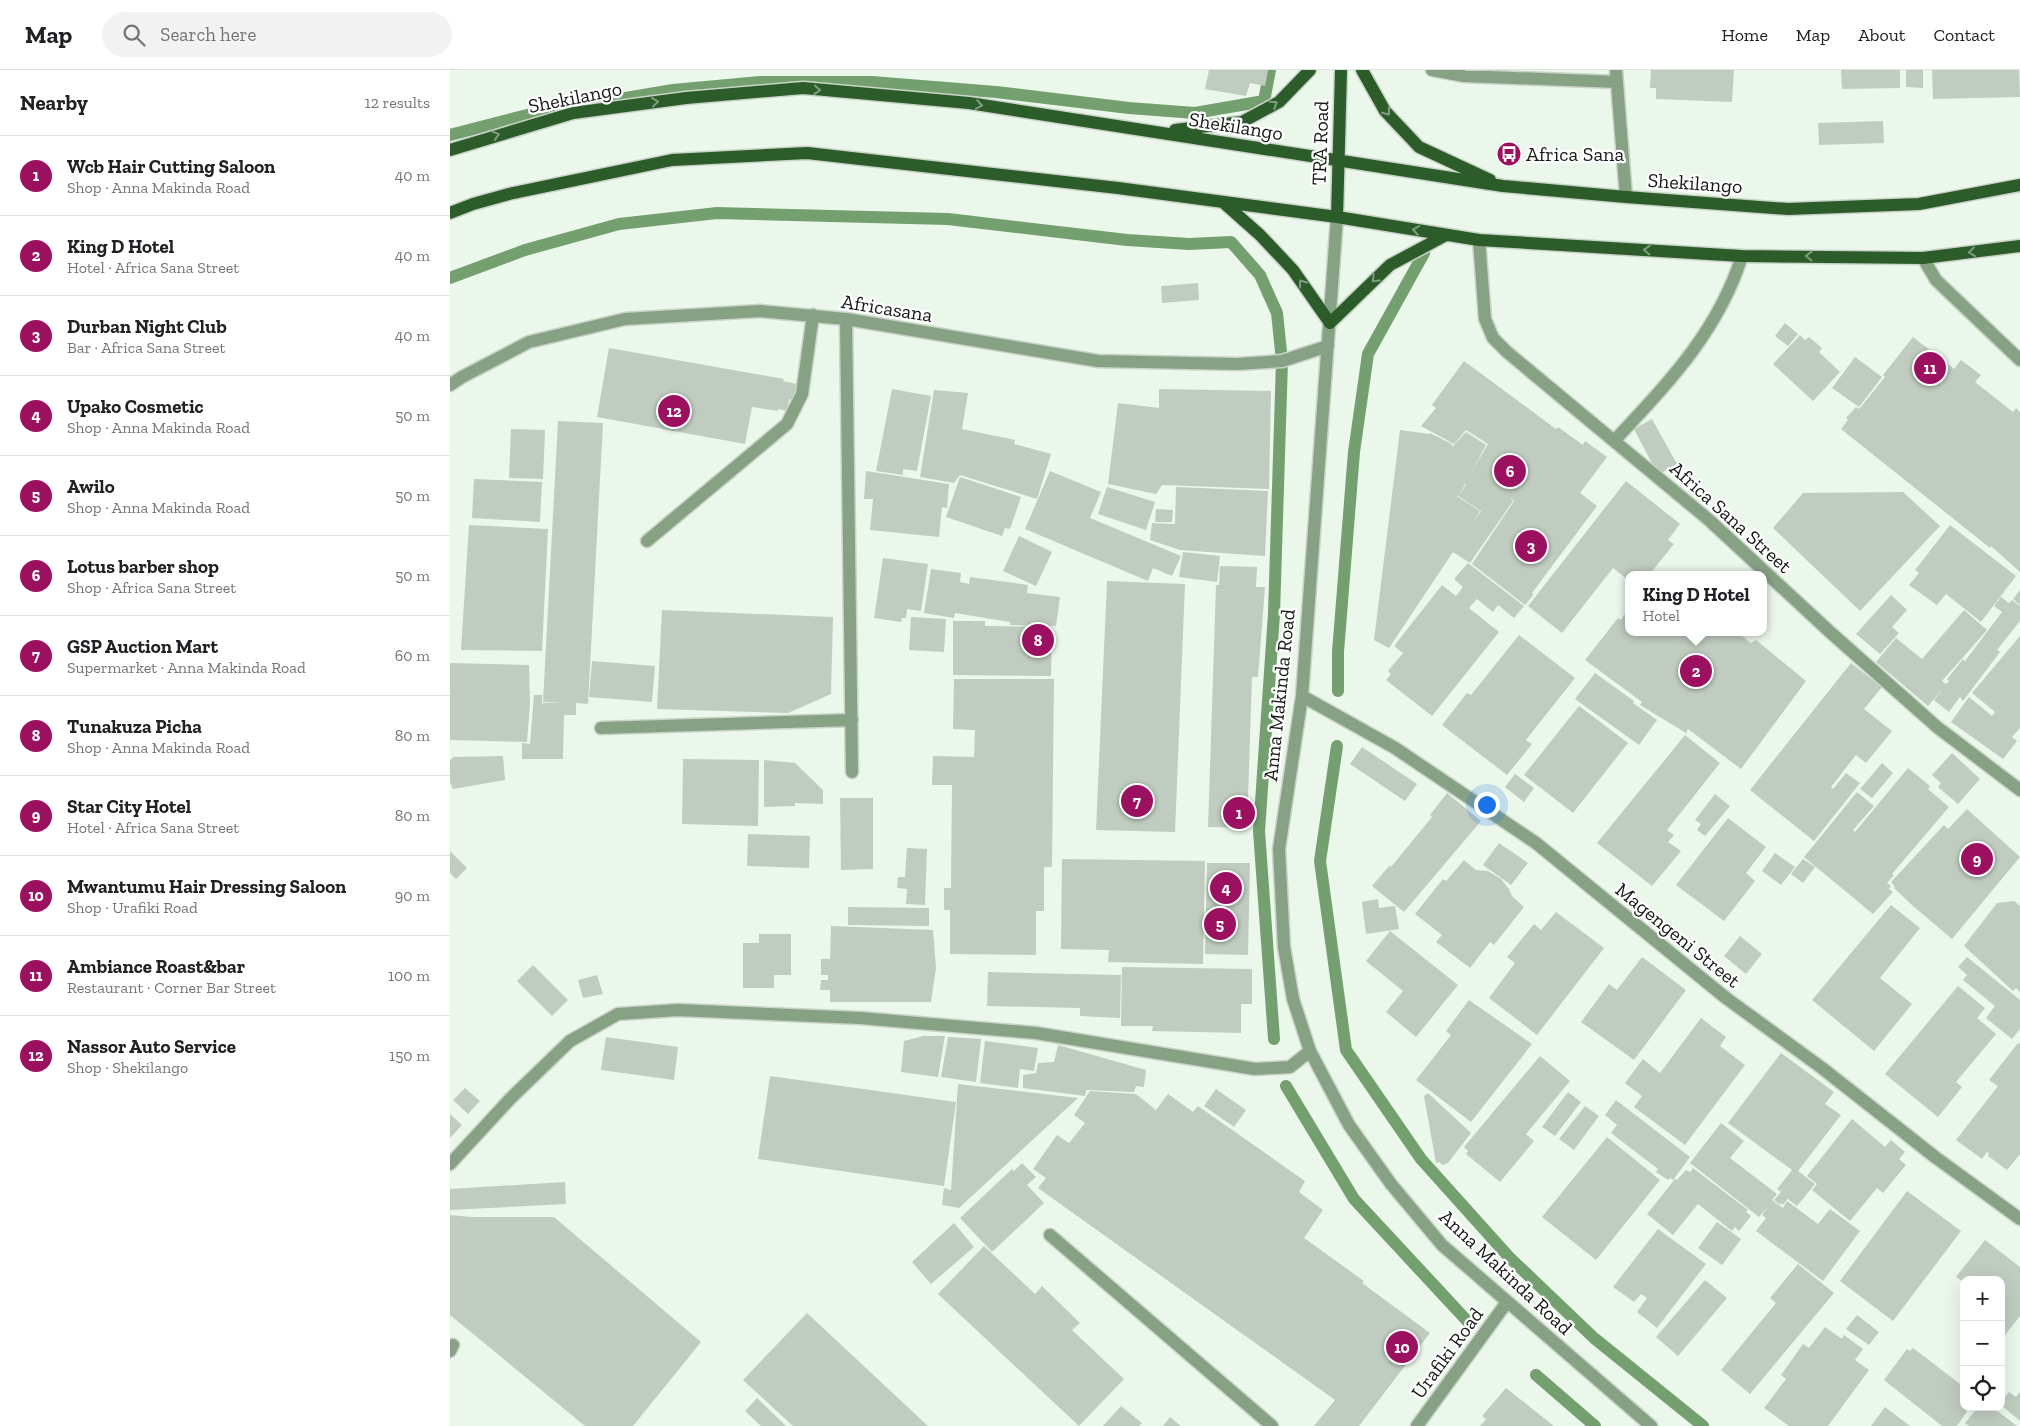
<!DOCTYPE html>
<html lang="en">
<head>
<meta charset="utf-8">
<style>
  :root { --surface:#fff; --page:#f2f2f2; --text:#202124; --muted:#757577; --line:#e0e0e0; --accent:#9c1060 }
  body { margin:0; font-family:"Zilla Slab",serif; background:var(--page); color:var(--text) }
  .controls { position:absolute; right:15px; bottom:15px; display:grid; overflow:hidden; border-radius:10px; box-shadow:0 5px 20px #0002 }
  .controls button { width:45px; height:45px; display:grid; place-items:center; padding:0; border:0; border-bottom:1px solid var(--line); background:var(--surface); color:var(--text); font:25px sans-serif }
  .you { position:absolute; left:1036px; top:734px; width:18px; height:18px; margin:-12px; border:4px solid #fff; border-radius:50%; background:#1a73e8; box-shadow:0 0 0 8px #1a73e833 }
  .badge { display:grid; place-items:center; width:32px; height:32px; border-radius:50%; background:var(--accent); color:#fff; font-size:16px; font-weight:700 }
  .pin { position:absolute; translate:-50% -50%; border:2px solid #fff; box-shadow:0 1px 5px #0006 }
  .popup { position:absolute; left:1175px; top:501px; width:142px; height:65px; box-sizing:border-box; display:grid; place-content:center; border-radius:10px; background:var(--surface); filter:drop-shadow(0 1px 4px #0005); font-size:16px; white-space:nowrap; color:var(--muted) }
  .popup b { font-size:19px; color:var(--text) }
  .popup::after { content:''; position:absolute; left:50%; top:100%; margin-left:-10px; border:10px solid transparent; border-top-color:var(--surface) }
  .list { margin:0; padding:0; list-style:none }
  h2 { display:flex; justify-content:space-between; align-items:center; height:65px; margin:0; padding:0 20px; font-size:21px }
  h2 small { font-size:16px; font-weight:400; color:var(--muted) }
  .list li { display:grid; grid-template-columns:32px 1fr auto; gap:15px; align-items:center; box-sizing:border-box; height:80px; padding:0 20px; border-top:1px solid var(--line) }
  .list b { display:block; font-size:19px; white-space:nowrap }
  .list p { margin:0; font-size:16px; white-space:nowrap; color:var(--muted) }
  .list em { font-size:16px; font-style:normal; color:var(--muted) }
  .icon { flex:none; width:28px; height:28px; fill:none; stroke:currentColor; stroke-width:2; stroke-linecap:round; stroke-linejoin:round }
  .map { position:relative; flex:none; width:1570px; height:1356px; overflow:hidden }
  header { display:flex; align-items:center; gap:30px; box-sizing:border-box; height:70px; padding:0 25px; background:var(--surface); border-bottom:1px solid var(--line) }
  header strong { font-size:24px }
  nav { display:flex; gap:28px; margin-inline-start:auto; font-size:18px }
  .search { width:350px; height:45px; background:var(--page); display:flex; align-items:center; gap:12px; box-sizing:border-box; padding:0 18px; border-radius:28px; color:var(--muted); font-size:19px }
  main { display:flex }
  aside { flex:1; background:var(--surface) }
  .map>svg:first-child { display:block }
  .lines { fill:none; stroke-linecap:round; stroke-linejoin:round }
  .stream { stroke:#74a070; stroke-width:12 }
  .building { fill:#c1ccc0; fill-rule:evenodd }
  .minor-casing { stroke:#c9d3c8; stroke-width:15 }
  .major-casing { stroke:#c9d3c8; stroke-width:15 }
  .minor { stroke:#87a185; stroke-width:12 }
  .major { stroke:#2d5c2b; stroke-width:12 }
  .oneway { stroke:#819d80 }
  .labels { text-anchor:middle; stroke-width:4.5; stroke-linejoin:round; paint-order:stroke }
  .street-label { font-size:20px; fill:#151814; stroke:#fff }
  .poi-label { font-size:20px; fill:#151814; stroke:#fff; text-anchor:start }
</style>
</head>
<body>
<header>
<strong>Map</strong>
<div class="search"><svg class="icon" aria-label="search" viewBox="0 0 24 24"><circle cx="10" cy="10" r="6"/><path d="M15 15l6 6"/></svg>Search here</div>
<nav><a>Home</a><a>Map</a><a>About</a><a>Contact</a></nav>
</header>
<main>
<aside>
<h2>Nearby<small>12 results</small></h2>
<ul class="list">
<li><span class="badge">1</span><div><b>Wcb Hair Cutting Saloon</b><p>Shop · Anna Makinda Road</p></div><em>40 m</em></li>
<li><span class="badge">2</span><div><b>King D Hotel</b><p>Hotel · Africa Sana Street</p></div><em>40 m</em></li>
<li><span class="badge">3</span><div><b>Durban Night Club</b><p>Bar · Africa Sana Street</p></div><em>40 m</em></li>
<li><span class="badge">4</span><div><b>Upako Cosmetic</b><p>Shop · Anna Makinda Road</p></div><em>50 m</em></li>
<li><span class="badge">5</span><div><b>Awilo</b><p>Shop · Anna Makinda Road</p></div><em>50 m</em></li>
<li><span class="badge">6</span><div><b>Lotus barber shop</b><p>Shop · Africa Sana Street</p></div><em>50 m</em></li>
<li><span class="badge">7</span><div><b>GSP Auction Mart</b><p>Supermarket · Anna Makinda Road</p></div><em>60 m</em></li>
<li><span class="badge">8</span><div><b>Tunakuza Picha</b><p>Shop · Anna Makinda Road</p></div><em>80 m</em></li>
<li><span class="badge">9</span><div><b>Star City Hotel</b><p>Hotel · Africa Sana Street</p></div><em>80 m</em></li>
<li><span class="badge">10</span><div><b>Mwantumu Hair Dressing Saloon</b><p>Shop · Urafiki Road</p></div><em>90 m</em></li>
<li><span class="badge">11</span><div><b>Ambiance Roast&amp;bar</b><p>Restaurant · Corner Bar Street</p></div><em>100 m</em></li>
<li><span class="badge">12</span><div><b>Nassor Auto Service</b><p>Shop · Shekilango</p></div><em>150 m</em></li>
</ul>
</aside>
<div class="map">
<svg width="1570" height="1356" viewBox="0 0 1570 1356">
  <rect width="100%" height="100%" fill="#ebf7ea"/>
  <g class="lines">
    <path class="stream" d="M0,65L81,44L223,20L310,12H422L546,22L679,38L745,43L814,31L820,0
      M0,208L75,180L169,154L267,143L498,149L677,170L739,174L781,172L810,205L827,243L832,291L824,544L809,761L824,969
      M888,621V582L904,382L918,284L974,183
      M887,676L870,791L896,980L971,1089L1059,1187L1144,1268L1253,1356
      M836,1016L904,1129L1020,1254
      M1086,1305L1145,1356"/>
  </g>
  <path class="building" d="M759,0H818L815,16L800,13L796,26L755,19Z
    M1201,0H1284L1282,32L1206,29V18H1200Z
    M1391,0H1450V18L1392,19Z
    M1456,0H1473V18L1456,17Z
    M1482,0H1569L1570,27L1483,29Z
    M1433,51L1434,73L1369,75L1368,53Z
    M748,213L749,230L712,233L711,216Z
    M1335,253L1348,264L1338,276L1325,266Z
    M1350,265L1355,270L1359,267L1372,278L1369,282L1390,302L1363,331L1323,294Z
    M1463,267L1504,299L1511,290L1531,305L1525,312L1563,342L1566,338L1570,342V502L1541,476L1540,478L1391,359L1398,350L1396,348L1406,337L1409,339L1435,307L1433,305Z
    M159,278L334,309L333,311L347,314L345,330L339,329L337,341L328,339V341L302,337L295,374L147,347Z
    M1405,287L1432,307L1409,337L1382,318Z
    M1014,291L1106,359L1108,357L1133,375L1135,371L1157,387L1130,423L1147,436L1082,523L1084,524L1075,535L1022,494L1064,431L1060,427L1063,431L1020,493L1003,482L939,578L924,570L950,360L979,364L980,363L1002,374V377L1016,362L1036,375L1022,401L1038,374L1016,360L1004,374L971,356L986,338L982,335ZM1014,413L1016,415L1008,426L1034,443L1031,441L1022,454L1030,441L1008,427L1006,429L1015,415Z
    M442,319L481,326L467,401L453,399V405L426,401Z
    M709,319L821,321L819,419L712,415L706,424L658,414L668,333L709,338Z
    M484,320L518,323L512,359L565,370L564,374L601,384L587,429L510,405L504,413L470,407Z
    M1202,349L1227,394L1208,405L1184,359Z
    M108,351L153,353L138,634L126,633V645H114L113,689H72V673L80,674L84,625H92V635L93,633H113L93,632Z
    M61,359L95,360L93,409L59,408Z
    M416,401L499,414L497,438L492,437L489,467L420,460L423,429H414Z
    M600,401L651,422L640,448L731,486L722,506L703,498L698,511L575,459Z
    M510,407L571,427L560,459L555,458L552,466L496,447Z
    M24,409L92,412L90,452L22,448Z
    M1176,411L1230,454L1218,470L1224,474L1199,505H1178V510L1163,498L1112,563L1078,536Z
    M657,417L705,432L696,460L648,444Z
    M726,417L818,421L815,486L730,480L700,470L702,453L725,454Z
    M1453,422L1490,456L1410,541L1323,458L1353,423Z
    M706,439L723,440L722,452H705Z
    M19,455L98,459L92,581L11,580Z
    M1500,455L1566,506L1531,552L1496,524L1487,535L1459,515L1469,503L1465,500Z
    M569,466L602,482L586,516L553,501Z
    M733,482L770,486L767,512L729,507Z
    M433,488L478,494L471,541L457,539L456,548H452L451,552L424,548Z
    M1018,493L1074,536L1064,548L1048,535L1043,542L1027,529L1019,538L1049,562L982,646L936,610L941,604L938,601L953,583L944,576L992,515L1006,526L1013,517L1004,509Z
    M770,496L807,497L806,517H815L808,607H802L797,758L758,757L766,515H769Z
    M481,499L511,503L510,512L519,514L520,507L578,515L577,523L610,527L606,556L560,555V552L505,543L504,548L474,543Z
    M657,511L735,514L725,762L646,760Z
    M1570,520V535L1563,529Z
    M1441,525L1457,540L1442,557L1449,563L1430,584L1406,564Z
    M1551,527L1559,533L1562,530L1570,536V551L1547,580L1550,582L1513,631L1510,627L1499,642L1484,630L1494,617L1478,636L1426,592L1446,568L1472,589L1514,540L1537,560L1492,611L1496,614L1499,611L1497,609L1513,589L1515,591L1552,542L1544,536Z
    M1178,539V562H1293L1292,566L1301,573L1306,570L1356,611L1291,699L1238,659L1236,663L1190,635L1192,632L1135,590L1168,548L1171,550Z
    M212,540L383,547L381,624L338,643L207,639Z
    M461,547L496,549L494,582L459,580Z
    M503,551H535V556L602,557L601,606L503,605Z
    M1069,565L1125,608L1076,670L1082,674L1057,705L992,655L1017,623L1021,625Z
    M1570,566V658L1562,667L1567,671L1553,689L1501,652L1519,627L1542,646L1545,642L1522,623Z
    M142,591L205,596L202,632L139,627Z
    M0,593L79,595L80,633L77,672L0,670Z
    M1401,593L1432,617L1414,639L1442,661L1416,693L1406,685L1381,717L1383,719L1396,703L1410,713L1364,771L1300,720Z
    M1145,603L1184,631L1183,633L1207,650L1189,675L1125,629Z
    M504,609H604L602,797H594V841H586V885L500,884V840H494V818H501L502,715H482L483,686L524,687L525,660L503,659Z
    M1129,636L1178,673L1123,743L1074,705Z
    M1235,665L1270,693L1217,760L1224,765L1218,772L1231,781L1202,816L1147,773Z
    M912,677L967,714L955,731L900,694Z
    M1502,683L1530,709L1508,734L1488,717L1491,713L1482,705Z
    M53,686L55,710L3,719L0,712V690L4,687Z
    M233,689L309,690L308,756L232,754Z
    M314,690L345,693L373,720V734L345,733V736L314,737Z
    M1432,693L1443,703L1422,728L1410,719Z
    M1458,698L1480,716L1478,719L1499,737L1442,804L1444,805L1437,813L1441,816L1439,819L1443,822L1423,844L1354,787L1407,722L1424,736L1403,760L1405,762Z
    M1065,704L1084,718L1074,732L1055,717Z
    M997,723L1031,751L954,842L922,816L940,795L941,797L982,747L980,745Z
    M1265,724L1280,736L1255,766L1247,760L1251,754L1245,750Z
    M390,728H423V799L391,800Z
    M1517,739L1570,787L1502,869L1463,836L1444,818L1445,817L1441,812L1494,755L1498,759Z
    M1278,748L1316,777L1296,803L1305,811L1274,851L1226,815Z
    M298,764L360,766L359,798L297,796Z
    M1049,773L1078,793L1061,815L1033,795Z
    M457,778L477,779L475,835L456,834L457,819L447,818L448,807H455Z
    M0,781L17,798L6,809L0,803Z
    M1325,783L1345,797L1331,815L1312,801Z
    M612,789L755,791L753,894L658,892L659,880L611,879Z
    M1353,789L1365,797L1353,813L1341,804Z
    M1014,790L1026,800L1038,801L1051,809L1059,819L1062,826L1074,837L1044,875L1040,872L1020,898L986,872L992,865L965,844L993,809L996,811Z
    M757,793H800L798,885L755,884Z
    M928,829L929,838L945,836L949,859L916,864L912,832Z
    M1564,831L1570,836V922L1566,918L1563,921L1514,876L1547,833Z
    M1441,835L1470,858L1430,908L1462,934L1424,981L1362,930Z
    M398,837L479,838V856L398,855Z
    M1106,842L1154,878L1087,965L1039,928L1065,893L1057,887L1084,854L1091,860Z
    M381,856L483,860L486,898L481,932H380V920H370L371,910H378V905H371V889H380Z
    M940,861L1008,915L966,967L936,942L953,921L916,891Z
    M309,864H341V905H324V918H293V873H309Z
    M1290,866L1312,884L1296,904L1274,886Z
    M1192,887L1236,920L1184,990L1131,952L1159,914L1167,920Z
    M1517,887L1570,930V959L1562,969L1536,948L1545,936L1513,910L1517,905L1508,897Z
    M83,895L118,930L102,946L67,911Z
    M672,897L802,899V934H791V963L702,961L703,956H671Z
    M538,902L671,905L670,948L630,946V938L537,936Z
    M147,905L153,924L133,928L128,910Z
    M1508,916L1535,938L1527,948L1546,964L1506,1012L1512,1017L1488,1047L1435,1004Z
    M1019,930L1082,974L1021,1052L966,1010L1001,965L996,961Z
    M1251,948L1276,967L1270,976L1295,995L1235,1075L1184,1037L1192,1026L1175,1013L1193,989L1210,1003Z
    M473,966H495L488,1007L451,1002L454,971Z
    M156,967L228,977L224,1010L151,1000Z
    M498,967L531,969L526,1012L491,1007Z
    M535,971L588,978L584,1001L570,999L568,1018L530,1013Z
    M1568,973L1570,974V1084L1557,1100L1538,1086L1539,1083L1537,1082L1532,1089L1506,1070L1548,1016L1539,1010Z
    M608,975L696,1000L694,1017L686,1016L684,1022L636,1020L635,1026L573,1018V1005L586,1003L588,993L604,992Z
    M1331,983L1384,1022L1375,1034L1391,1045L1348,1101L1365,1114L1347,1136L1338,1129L1339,1127L1333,1135L1331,1133L1330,1135L1324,1130L1331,1122L1327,1119L1342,1100L1278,1053Z
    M1090,986L1120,1011L1076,1064L1084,1071L1050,1112L1016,1084L1018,1081L1014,1077Z
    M320,1006L506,1032L494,1116L308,1089Z
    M508,1014L628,1028L509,1138L492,1135L494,1118L501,1120Z
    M15,1018L30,1031L18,1044L3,1030Z
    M766,1019L796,1040L784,1057L754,1036Z
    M640,1021L686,1024L706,1040L718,1024L743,1042L748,1036L855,1111L849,1122L873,1140L854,1168L914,1211L912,1213L980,1263L909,1356H864L885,1330L588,1118L596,1108L583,1099L607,1065L619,1073L635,1053L624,1045Z
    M1118,1022L1131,1032L1105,1066L1092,1057Z
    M978,1023L1021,1063L998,1093L992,1095L990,1092L986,1093L974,1026Z
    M1166,1030L1240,1087L1223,1110L1220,1108L1218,1110L1206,1102L1208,1099L1161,1063L1167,1055L1155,1045Z
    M1135,1036L1149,1046L1124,1080L1109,1069Z
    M0,1044L12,1055L0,1068Z
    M1402,1049L1435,1077L1441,1070L1455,1082L1449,1089L1456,1095L1433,1123L1427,1118L1400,1151L1362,1120L1367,1114L1357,1106Z
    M1271,1053L1294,1071L1280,1088L1327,1124L1322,1130L1333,1138L1337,1131L1368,1154L1380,1139L1410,1161L1373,1211L1306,1161L1316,1148L1312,1145L1318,1136L1309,1147L1240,1093Z
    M1157,1067L1210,1110L1146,1190L1092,1147Z
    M572,1093L586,1107L577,1115L594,1133L542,1182L510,1148L562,1099L564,1101Z
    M1243,1098L1298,1140L1296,1142L1301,1146L1289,1161L1285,1157L1282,1161L1248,1134L1223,1165L1197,1144L1225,1109L1227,1110L1236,1100L1240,1102Z
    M115,1112L116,1134L0,1140V1119Z
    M1457,1121L1511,1161L1443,1251L1390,1211Z
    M0,1145L21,1147H104L251,1272L183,1356H135L0,1245Z
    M1267,1152L1291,1169L1272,1195L1248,1178Z
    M504,1153L524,1177L481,1214L462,1192Z
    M1208,1159L1256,1194L1207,1258L1187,1242L1197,1228L1191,1224L1184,1232L1163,1217Z
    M1535,1170L1570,1197V1246L1555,1265L1551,1262V1210H1514V1212L1506,1207Z
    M534,1176L585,1224L592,1216L630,1253L622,1260L674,1309L629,1356L488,1224Z
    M1348,1194L1384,1223L1300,1324L1271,1300L1326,1233L1320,1228Z
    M1255,1210L1277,1228L1228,1286L1206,1267Z
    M357,1243L478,1356H343L293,1310Z
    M1407,1245L1429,1262L1419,1275L1396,1259Z
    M1375,1257L1392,1269L1394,1265L1413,1279L1405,1290L1419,1300L1378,1356H1339L1314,1338L1336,1309L1331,1305L1353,1274L1359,1278Z
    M1463,1278L1514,1317V1337H1520L1507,1356H1492L1434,1310L1457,1279L1460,1281Z
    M1056,1318L1104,1356H1030L1036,1349L1032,1346Z
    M1559,1322L1566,1327L1570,1322V1351L1551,1335V1332Z
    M307,1328L336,1356H311L295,1341Z
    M671,1336L692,1353L689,1356H653Z
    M1435,1337L1460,1356H1421Z
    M1528,1337H1542L1567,1356H1519L1515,1353Z
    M720,1347L731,1356H713Z"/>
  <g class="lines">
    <defs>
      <path id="minor" d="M982,0L1014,6L1167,12
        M1166,0L1176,127
        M887,147L852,626L829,779L834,877L843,929L860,981L899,1055L941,1114L992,1175L1201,1356
        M1029,170L1035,249L1043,268L1057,282L1259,450L1380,562L1487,657L1570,720
        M1473,188L1486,210L1570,290
        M396,249L402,702
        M0,315L12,307L79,272L175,249L310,241L396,249L648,291L787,294L832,291L878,276
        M1165,370C1218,313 1268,262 1292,186
        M197,471L337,354L352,324L363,245
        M852,626L945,678L1086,773L1276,928L1372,998L1485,1087L1570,1149
        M151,658L402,650
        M0,1094L60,1029L120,971L168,944L228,940L410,948L586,963L805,999L840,997L860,981
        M600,1165L822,1356
        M0,1281L3,1275
        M967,1356L1057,1232"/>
      <path id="major" d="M912,0L935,41L969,77L1040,110
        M725,60L792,52L829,32L860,0
        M0,80L123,43L236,28L353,18L519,33L1053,116L1176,127L1338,139L1469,134L1570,115
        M774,133L810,165L843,200L880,253L940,195L996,165
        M0,143L23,134L59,124L222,90L357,83L668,118L887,147L1029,170L1292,186L1473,188L1570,176
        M887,147L891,0"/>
    </defs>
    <use href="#minor" class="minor-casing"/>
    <use href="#major" class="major-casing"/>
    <use href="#minor" class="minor"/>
    <use href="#major" class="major"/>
  </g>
  <defs><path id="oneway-chevron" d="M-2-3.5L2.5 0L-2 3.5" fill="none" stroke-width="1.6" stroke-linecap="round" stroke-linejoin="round" transform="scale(1.25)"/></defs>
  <g class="oneway">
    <use href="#oneway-chevron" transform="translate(367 20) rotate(5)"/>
    <use href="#oneway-chevron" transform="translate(205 32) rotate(-7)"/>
    <use href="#oneway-chevron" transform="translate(824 34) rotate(-32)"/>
    <use href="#oneway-chevron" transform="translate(529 35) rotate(9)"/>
    <use href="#oneway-chevron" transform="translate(937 42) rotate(52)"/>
    <use href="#oneway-chevron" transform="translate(46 65) rotate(-17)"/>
    <use href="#oneway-chevron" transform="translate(966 160) rotate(-171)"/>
    <use href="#oneway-chevron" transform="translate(1197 180) rotate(-177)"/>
    <use href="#oneway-chevron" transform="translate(1522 182) rotate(173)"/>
    <use href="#oneway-chevron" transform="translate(1359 186) rotate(-179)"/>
    <use href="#oneway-chevron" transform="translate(925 209) rotate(136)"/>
    <use href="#oneway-chevron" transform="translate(852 213) rotate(-125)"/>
  </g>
  <defs>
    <symbol id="bus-disc" viewBox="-11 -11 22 22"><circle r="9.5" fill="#9c1060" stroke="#fff"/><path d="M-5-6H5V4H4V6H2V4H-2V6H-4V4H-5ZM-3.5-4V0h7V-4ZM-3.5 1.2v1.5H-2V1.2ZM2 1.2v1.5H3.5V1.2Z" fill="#fff"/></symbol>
  </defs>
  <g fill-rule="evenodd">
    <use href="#bus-disc" x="1045" y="70" width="28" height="28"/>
  </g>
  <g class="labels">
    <g class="street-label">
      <text transform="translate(125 27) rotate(-11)" y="7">Shekilango</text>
      <text transform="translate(786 56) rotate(9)" y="7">Shekilango</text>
      <text transform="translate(870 73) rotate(-88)" y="7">TRA Road</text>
      <text transform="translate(1245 113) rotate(4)" y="7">Shekilango</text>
      <text transform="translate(437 238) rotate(9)" y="7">Africasana</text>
      <text transform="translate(1281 447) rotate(42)" y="7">Africa Sana Street</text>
      <text transform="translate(829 625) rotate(-84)" y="7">Anna Makinda Road</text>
      <text transform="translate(1228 865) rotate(39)" y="7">Magengeni Street</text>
      <text transform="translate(1056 1202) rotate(43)" y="7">Anna Makinda Road</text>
      <text transform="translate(997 1283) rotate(-54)" y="7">Urafiki Road</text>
    </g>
    <g class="poi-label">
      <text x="1076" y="91">Africa Sana</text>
    </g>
  </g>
</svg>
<div class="controls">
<button>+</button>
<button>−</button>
<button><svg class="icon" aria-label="locate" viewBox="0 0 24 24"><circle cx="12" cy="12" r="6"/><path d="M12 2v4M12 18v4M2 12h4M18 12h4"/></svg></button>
</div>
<div class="you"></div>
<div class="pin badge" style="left:789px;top:743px">1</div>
<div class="pin badge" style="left:1246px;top:601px">2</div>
<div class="popup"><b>King D Hotel</b>Hotel</div>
<div class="pin badge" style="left:1081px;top:476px">3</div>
<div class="pin badge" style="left:776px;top:818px">4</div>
<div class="pin badge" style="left:770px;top:854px">5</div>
<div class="pin badge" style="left:1060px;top:401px">6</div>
<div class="pin badge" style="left:687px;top:731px">7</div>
<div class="pin badge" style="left:588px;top:570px">8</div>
<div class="pin badge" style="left:1527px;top:789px">9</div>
<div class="pin badge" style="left:952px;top:1277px">10</div>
<div class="pin badge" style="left:1480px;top:298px">11</div>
<div class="pin badge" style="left:224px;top:341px">12</div>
</div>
</main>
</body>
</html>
